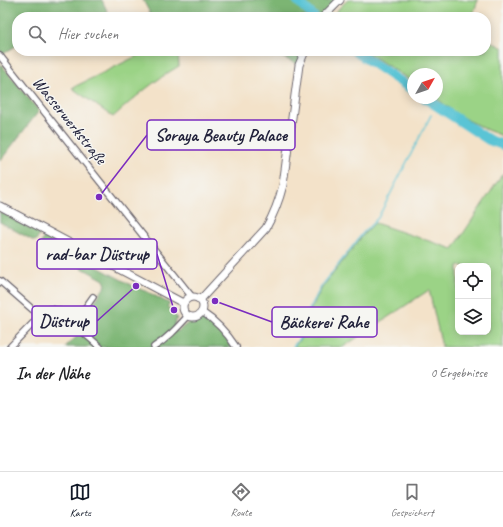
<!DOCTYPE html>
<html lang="de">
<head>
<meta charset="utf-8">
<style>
  :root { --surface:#fff; --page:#f6f6f6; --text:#202124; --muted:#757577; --line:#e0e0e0; --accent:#111827 }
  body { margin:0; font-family:Caveat,sans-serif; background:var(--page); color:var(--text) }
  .controls { position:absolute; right:12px; bottom:12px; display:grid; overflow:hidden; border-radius:8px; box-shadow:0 2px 10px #0003 }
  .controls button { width:36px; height:36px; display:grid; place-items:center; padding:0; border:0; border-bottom:1px solid var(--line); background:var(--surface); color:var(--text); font:20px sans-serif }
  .compass { position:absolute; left:407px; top:68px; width:36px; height:36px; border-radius:50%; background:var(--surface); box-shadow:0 2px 10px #0003; rotate:50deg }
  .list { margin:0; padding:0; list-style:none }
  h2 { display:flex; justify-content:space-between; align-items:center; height:52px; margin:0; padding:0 16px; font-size:17px }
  h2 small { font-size:13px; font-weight:400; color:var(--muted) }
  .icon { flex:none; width:22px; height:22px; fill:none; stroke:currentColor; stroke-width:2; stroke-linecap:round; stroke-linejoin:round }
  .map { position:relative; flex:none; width:503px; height:347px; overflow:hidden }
  .search { position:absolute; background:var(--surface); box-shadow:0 2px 10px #0003; left:12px; right:12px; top:12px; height:44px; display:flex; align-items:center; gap:10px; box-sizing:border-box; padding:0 14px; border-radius:16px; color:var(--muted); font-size:15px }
  .sheet { height:124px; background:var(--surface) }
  nav { display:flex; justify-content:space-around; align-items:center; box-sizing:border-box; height:56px; border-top:1px solid var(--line); background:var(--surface); font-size:11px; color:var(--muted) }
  nav a { display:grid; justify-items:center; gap:2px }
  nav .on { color:var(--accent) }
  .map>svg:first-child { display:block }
  .green { fill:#9bd386; stroke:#5e7a60; fill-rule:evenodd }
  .forest { fill:#7cb573; stroke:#4f6c57 }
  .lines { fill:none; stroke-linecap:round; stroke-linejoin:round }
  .stream { stroke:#5ac4d5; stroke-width:1.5 }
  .river { stroke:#5ac4d5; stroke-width:10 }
  .street-casing { stroke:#6b656d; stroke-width:8 }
  .secondary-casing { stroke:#6b656d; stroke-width:9 }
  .street { stroke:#fff; stroke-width:5.5 }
  .secondary { stroke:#fff; stroke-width:7 }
  .labels { text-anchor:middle; stroke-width:3; stroke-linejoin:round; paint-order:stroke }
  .street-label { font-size:17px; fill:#22223b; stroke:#f6f6f2 }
  .leader { fill:none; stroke:#7b2cbf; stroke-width:1.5 }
  .callout-dot { fill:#7b2cbf; stroke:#f6f6f2; stroke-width:1.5 }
  .callout { fill:#f6f6f2; stroke:#7b2cbf; stroke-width:1.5 }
  .callout-label { font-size:18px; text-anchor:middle; font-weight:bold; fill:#22223b }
</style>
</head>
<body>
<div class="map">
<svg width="503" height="347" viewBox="0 0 503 347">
  <rect width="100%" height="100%" fill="#f6f6f2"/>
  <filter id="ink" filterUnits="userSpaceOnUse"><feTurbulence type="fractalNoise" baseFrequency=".025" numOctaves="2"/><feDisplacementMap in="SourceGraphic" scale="8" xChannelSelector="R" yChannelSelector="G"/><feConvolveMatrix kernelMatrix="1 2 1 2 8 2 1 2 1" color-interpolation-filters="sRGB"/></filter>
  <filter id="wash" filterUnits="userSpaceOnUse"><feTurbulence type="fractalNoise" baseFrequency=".012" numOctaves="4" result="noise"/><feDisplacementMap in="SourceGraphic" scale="16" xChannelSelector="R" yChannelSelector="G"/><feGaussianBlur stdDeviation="0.9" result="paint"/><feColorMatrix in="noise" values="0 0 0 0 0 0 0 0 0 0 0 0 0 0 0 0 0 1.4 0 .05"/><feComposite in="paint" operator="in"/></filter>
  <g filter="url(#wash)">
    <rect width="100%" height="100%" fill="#f3e2c9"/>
    <path class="green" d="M348,0H478L472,17H333L340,7Z
      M486,39L503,48V136L487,130L458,115L436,98L437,74H413V82L365,51H486Z
      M147,51H178L179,66C155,80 134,98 113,117L72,88Z
      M503,173V347H442L429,290L343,347H294L302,336L310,311L322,288L364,234L375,223L453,249ZM458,266H488V332H458Z"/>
    <path class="forest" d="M0,0H102L108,13L100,17H17V45L0,56Z
      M143,0H340L323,17H152Z
      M269,51H305L299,65Z
      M0,63L39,111L0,161Z
      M0,212L39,233V234L37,240L34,241L0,222Z
      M46,236L72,251L73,254L137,288L148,292L170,304L167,306L177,318L174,325L177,332C187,324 192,317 206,321L209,320L226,337L232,347H65L81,333L80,323L106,285L104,280L42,246L41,243L44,237Z"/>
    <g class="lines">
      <path class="stream" d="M433,107L434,104
        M293,347L301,336L309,310L321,287L363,233L378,218L431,115"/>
      <path class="river" d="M297,0L314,17
        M355,51L413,90
        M425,98L489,140L503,145"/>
    </g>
  </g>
  <g filter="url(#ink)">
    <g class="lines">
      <defs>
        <path id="street" d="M0,56L192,297
          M0,281L40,316
          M202,312C216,321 227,333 236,347
          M74,324L93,297
          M10,347L40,316L50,309L59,311L100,347
          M154,347C167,339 177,328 188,316"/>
        <path id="secondary" d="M323,17L340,0
          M0,206L183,303
          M183 307a10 10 0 1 1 20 0a10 10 0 1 1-20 0Z
          M200,300L266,228C274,214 279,201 283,185L299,65L305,51"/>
      </defs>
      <use href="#street" class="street-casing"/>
      <use href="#secondary" class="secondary-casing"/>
      <use href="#street" class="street"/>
      <use href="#secondary" class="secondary"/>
    </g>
  </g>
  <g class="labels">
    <g class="street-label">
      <text transform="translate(70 120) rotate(51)" y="6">Wasserwerkstraße</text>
    </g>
  </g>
  <path class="leader" d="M99 197L147 135M174 310L157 254M136 286L97 321M215 301L272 322"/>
  <g class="callout-dot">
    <circle cx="99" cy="197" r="4"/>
    <circle cx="174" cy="310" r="4"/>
    <circle cx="136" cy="286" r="4"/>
    <circle cx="215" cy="301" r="4"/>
  </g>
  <g class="callout">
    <rect x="147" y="120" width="148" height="30" rx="4"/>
    <rect x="37" y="239" width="120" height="30" rx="4"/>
    <rect x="32" y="306" width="65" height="30" rx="4"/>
    <rect x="272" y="307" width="105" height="30" rx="4"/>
  </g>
  <g class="callout-label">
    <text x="221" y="141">Soraya Beauty Palace</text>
    <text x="97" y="260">rad-bar Düstrup</text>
    <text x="64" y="327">Düstrup</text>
    <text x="324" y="328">Bäckerei Rahe</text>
  </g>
</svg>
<div class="controls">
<button><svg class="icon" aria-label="locate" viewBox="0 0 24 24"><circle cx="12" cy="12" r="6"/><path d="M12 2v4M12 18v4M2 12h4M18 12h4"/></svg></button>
<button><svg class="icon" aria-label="layers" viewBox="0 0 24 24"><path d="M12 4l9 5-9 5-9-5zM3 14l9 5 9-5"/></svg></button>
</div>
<svg class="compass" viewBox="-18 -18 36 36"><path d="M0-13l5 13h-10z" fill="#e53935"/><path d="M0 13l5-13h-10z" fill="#757577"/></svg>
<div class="search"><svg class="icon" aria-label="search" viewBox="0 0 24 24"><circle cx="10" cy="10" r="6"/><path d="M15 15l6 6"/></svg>Hier suchen</div>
</div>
<section class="sheet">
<h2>In der Nähe<small>0 Ergebnisse</small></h2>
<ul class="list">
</ul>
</section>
<nav>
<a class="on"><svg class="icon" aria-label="map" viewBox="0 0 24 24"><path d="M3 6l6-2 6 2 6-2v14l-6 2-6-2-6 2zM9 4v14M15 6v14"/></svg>Karte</a>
<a><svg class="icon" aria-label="directions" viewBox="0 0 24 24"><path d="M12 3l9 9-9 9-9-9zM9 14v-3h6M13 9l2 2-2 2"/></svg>Route</a>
<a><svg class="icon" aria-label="saved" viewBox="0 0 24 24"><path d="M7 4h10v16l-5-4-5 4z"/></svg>Gespeichert</a>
</nav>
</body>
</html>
